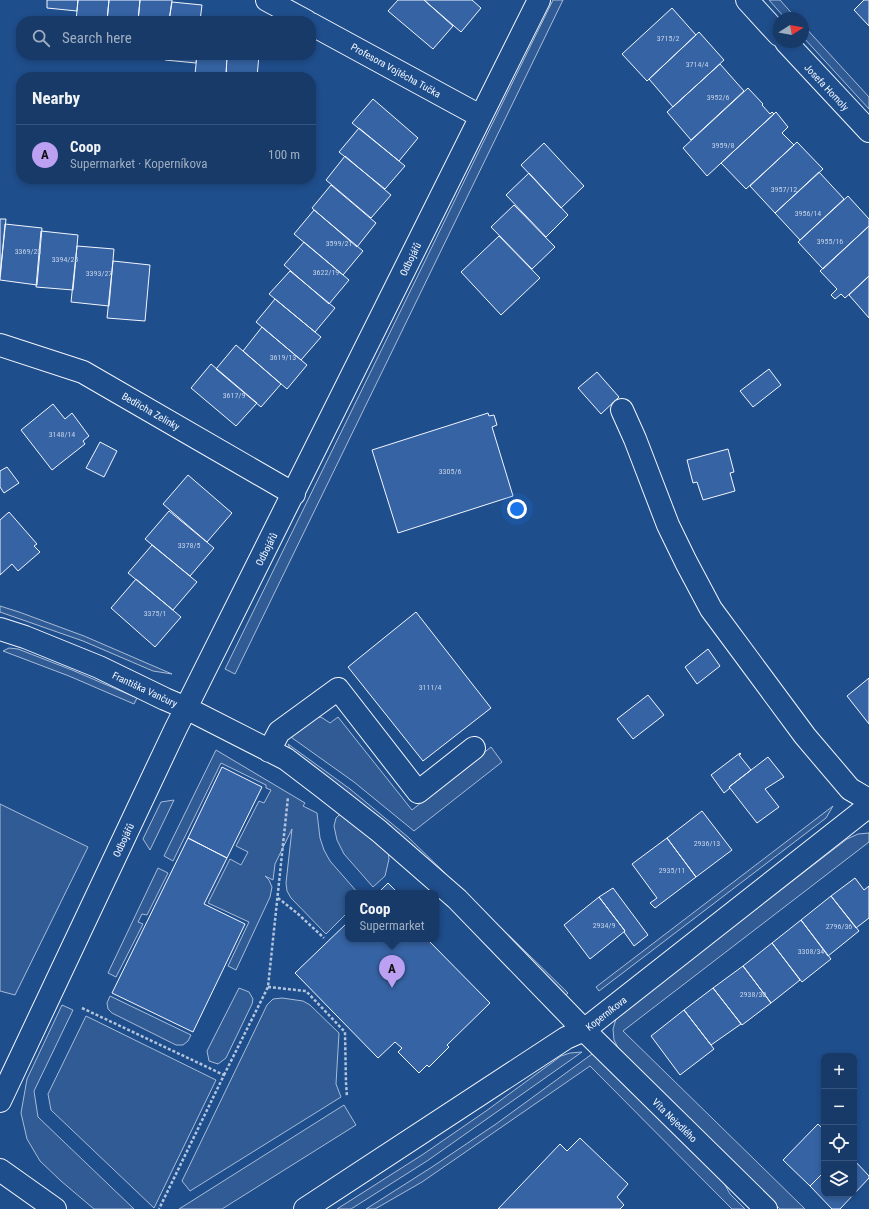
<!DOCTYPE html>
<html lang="en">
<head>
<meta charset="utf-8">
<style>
  :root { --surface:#173a69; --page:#244571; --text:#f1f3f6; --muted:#9eadc0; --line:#36547d; --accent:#bca0f2 }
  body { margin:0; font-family:"Roboto Condensed",sans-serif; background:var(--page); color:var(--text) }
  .controls { position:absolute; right:12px; bottom:12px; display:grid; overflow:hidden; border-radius:8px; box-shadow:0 2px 6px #0003 }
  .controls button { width:36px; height:36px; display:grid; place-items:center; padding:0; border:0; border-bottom:1px solid var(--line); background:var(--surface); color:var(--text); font:20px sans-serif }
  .compass { position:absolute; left:773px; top:12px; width:36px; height:36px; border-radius:50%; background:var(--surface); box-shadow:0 2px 6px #0003; rotate:79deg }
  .you { position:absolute; left:517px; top:509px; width:14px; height:14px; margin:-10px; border:3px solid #fff; border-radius:50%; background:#1a73e8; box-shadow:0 0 0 6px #1a73e833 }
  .badge { display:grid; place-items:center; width:26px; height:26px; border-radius:50%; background:var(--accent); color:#111; font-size:13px; font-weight:700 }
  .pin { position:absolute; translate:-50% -33px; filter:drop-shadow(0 1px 2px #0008) }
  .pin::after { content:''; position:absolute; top:21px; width:14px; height:12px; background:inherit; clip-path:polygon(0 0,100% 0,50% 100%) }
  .popup { position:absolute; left:345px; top:890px; width:94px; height:52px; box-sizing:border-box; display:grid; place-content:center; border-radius:8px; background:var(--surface); filter:drop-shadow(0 1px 3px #0005); font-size:13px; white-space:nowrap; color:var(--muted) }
  .popup b { font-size:15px; color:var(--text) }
  .popup::after { content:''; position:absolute; left:50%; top:100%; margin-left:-8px; border:8px solid transparent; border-top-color:var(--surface) }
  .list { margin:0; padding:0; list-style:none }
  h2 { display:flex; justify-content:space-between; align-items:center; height:52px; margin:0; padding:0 16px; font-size:17px }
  h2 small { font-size:13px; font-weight:400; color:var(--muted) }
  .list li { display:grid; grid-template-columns:26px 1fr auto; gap:12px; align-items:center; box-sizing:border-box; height:60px; padding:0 16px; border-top:1px solid var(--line) }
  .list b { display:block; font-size:15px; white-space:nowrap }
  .list p { margin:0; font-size:13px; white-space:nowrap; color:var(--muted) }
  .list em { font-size:13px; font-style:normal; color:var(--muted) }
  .icon { flex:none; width:22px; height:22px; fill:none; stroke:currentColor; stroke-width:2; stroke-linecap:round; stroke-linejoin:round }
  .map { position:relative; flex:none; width:869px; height:1209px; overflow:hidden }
  .search { position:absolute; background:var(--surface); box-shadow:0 2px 6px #0003; left:16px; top:16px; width:300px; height:44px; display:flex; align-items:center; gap:10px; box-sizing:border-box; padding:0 14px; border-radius:16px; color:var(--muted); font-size:15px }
  .panel { position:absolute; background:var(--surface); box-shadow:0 2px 6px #0003; left:16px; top:72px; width:300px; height:112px; border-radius:16px }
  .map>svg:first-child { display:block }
  .built { fill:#305b95; stroke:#a8bbd7 }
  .building { fill:#3563a3; stroke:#f2f6ff }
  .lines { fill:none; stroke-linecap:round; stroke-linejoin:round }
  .minor-casing { stroke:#f2f6ff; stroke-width:24 }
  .major-casing { stroke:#f2f6ff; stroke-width:24 }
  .path { stroke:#b3c4dc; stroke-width:2.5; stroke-dasharray:3 2; stroke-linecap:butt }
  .minor { stroke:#1f4e8c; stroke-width:22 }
  .major { stroke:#1f4e8c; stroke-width:22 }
  .labels { text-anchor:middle; stroke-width:3; stroke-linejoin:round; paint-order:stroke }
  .number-label { font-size:8px; fill:#c3d1e8 }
  .street-label { font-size:10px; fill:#f2f6ff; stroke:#1f4e8c }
</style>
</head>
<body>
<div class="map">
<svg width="869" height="1209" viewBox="0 0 869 1209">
  <rect width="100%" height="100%" fill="#1f4e8c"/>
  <path class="built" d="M553,0H563L235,674L225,669Z
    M769,0H780L796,18H785Z
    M803,25L869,97V109L803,37Z
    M0,606L19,612L84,636L172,674L153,671L83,641L0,612Z
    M9,648L18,649L72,670L137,698L134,704L69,676L3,651Z
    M321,717L330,723L338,717L412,810L491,747L502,762L414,831L354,782L288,735L307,719Z
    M288,744L350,789L408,837L568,993L565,996L293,755Z
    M216,750L305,803L303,806L317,813L320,838L324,850L330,861L358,893H348V912L326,934L291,898L287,891L286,883L292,829L275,864L273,880L265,876L269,880L272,887L270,897L236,970L228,966L249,922L208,903L230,859L241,865L248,852L236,846L259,801L264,803L271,790L266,788V785L221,763L173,861L164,856Z
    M174,800L150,850L143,839L161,802Z
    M0,804L88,847L15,995L0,991Z
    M833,806L826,818L599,991L596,987Z
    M347,814L388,851L389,859L385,876L373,887L344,854L337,840L334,826L336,818L339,815Z
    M869,833V842L623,1031L805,1209H780L621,1053L614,1040L613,1029L616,1019L625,1010L847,839L858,834Z
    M158,868L168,873L147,915L142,914L138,922L143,924L116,977L108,973Z
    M239,988L249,992L253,999L252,1004L226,1058L218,1064L209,1061L207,1051Z
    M110,996L191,1035L188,1041L183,1045H176L112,1013L108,1009L107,1003Z
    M282,998L303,1001L310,1005L339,1033L336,1084L341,1097L190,1191L182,1181L267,1005L273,999Z
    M62,1005L73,1010L34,1091L38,1117L134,1209H94L61,1181L40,1161L27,1139L21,1113L27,1079Z
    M86,1016L216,1080L154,1208L51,1110L48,1094Z
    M582,1052L427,1161L351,1209H337L422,1155L486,1111L561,1056L570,1053Z
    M592,1054L604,1060L719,1174L730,1194L745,1209H732L590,1066L422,1182L375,1209H366L432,1167L496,1124Z
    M344,1105L356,1125L222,1209H179Z"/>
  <path class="building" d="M47,0H78L77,11L47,8Z
    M78,0H109L107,21H76Z
    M109,0H140L138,21H107Z
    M140,0H172L169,21H138Z
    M398,0H424L453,26L433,49L388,11Z
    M424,0H472L481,8L461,32Z
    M864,0H869V26L854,10Z
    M172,2L202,5L200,21H169Z
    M672,8L696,35L647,81L622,54Z
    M201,17L231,19L230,21H200Z
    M699,32L724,60L673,107L649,79Z
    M165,55H197L196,63L165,60Z
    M197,55H227L226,77L195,74Z
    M227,55H259L257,77H226Z
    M720,64L744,91L691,140L667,112Z
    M748,88L763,104L762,105L770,114L772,112L774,114L707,176L683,148Z
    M373,99L418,138L399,161L352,123Z
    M776,112L788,127L782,133L794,145L746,189L721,163Z
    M359,128L405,166L385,189L339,152Z
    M797,142L823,169L775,213L750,186Z
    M544,143L584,186L561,208L521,165Z
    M345,156L391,195L371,218L326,180Z
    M819,172L844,199L800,240L775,213Z
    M529,173L568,215L546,237L506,195Z
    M331,185L376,223L357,247L312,208Z
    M848,196L869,219V226L823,269L798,242Z
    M514,205L555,247L532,269L491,227Z
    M314,210L363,251L343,275L294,234Z
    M0,219H6L0,275Z
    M5,224L42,228L37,285L0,280Z
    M869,226V276L845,298L841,294L835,299L831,295L837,289L820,271Z
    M41,231L78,235L73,290L36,287Z
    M499,236L540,278L501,315L461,272Z
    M304,242L349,280L329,304L284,265Z
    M77,246L114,249L109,306L71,302Z
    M113,261L150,265L145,321L107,318Z
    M290,271L335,308L315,332L269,294Z
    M869,276V318L849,295Z
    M275,299L321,337L301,360L256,322Z
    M262,327L307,365L287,389L243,351Z
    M236,345L281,384L261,407L216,369Z
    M211,364L257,403L236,426L191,388Z
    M769,369L781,385L753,407L740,391Z
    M597,372L619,397L601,414L578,388Z
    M53,404L65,419L72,413L89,436L83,441L85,444L52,470L21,430Z
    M488,413L489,416L494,415L497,425L492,427L513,496L398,533L372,450Z
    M100,442L117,451L104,477L86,468Z
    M728,449L734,472L730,473L735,491L703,500L697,482L693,483L687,460Z
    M7,467L19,483L4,493L0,487V471Z
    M188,475L232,513L207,542L163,504Z
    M169,511L214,548L190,576L145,539Z
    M9,512L37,544L34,546L40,552L18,571L12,564L0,575V520Z
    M152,545L197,582L173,610L128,573Z
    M136,579L181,617L155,647L111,608Z
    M416,612L491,708L423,761L348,667Z
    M708,649L720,666L697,684L685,667Z
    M869,678V724L847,696Z
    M648,695L664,715L633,739L617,719Z
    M740,753L741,754L739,755L751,770L729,787L730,788L724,793L711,775Z
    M768,757L784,777L765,789L779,807L757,823L729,787Z
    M222,767L262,787L227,858L188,838Z
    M702,811L732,850L696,877L667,838Z
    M188,838L227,858L204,904L245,924L193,1032L112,993Z
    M667,838L696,877L655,908L650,903L657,898L632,864Z
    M855,878L864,890L869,886V918L856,928L831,896Z
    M388,883L398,893H378Z
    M613,888L648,935L634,946L624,932L625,931L599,897Z
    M831,896L859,931L828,956L801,920Z
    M599,897L625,931L590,959L564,925Z
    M801,920L831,959L802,982L772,943Z
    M348,922V939H427L490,1003L447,1045L449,1047L429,1067L427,1065L419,1073L398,1052L402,1048L395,1042L378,1058L295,973Z
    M772,943L800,980L771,1003L743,966Z
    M743,966L771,1003L742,1025L713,988Z
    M713,988L741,1024L711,1045L684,1010Z
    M684,1010L714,1049L680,1075L651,1036Z
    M818,1124L824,1130V1172L810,1186L783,1160Z
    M580,1138L628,1184L617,1197L624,1205L620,1209H498L560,1144L567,1151Z
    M854,1160L869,1176V1178L840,1209H832L810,1186L824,1172V1194H854Z"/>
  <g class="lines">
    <defs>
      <path id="minor" d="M267,0L306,21
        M747,0L779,35
        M311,24L480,116
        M786,42L869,131
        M0,345L83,372L294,494
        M622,410L635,439L668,525L686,562L711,609L805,736L850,789L869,800
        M0,629L25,637L99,667L165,699L186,708L286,759L324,788L379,831L457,899L584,1030L766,1209
        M269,751L279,732L338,689L418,792L474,748
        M0,1101L175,730L539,0
        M305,1209L566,1038L584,1030L869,806"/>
      <path id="major" d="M0,1170L55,1209"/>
    </defs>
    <use href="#minor" class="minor-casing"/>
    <use href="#major" class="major-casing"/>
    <path class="path" d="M278,898L297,913L324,938
      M268,987L306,991L345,1032L346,1083L347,1097
      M82,1008L224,1075L159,1209
      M224,1075L268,987L288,797"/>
    <use href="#minor" class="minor"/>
    <use href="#major" class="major"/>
  </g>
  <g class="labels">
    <g class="number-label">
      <text x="668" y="41">3715/2</text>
      <text x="697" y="67">3714/4</text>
      <text x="718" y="100">3952/6</text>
      <text x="723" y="148">3959/8</text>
      <text x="784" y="192">3957/12</text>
      <text x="808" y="216">3956/14</text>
      <text x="830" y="244">3955/16</text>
      <text x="339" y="246">3599/21</text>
      <text x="28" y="254">3369/23</text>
      <text x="65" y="262">3394/25</text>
      <text x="326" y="275">3622/19</text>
      <text x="99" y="276">3393/27</text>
      <text x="283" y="360">3619/13</text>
      <text x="234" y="398">3617/9</text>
      <text x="62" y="437">3148/14</text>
      <text x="450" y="474">3305/6</text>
      <text x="189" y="548">3378/5</text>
      <text x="155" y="616">3375/1</text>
      <text x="430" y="690">3111/4</text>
      <text x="707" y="846">2936/13</text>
      <text x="672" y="873">2935/11</text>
      <text x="604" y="928">2934/9</text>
      <text x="839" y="929">2796/36</text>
      <text x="811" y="954">3308/34</text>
      <text x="753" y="997">2938/30</text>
    </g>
    <g class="street-label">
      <text transform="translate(396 70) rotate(29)" y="4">Profesora Vojtěcha Tučka</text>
      <text transform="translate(827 87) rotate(47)" y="4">Josefa Homoly</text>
      <text transform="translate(410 259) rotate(-64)" y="4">Odbojářů</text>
      <text transform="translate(151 411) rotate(30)" y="4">Bedřicha Zelinky</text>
      <text transform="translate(266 549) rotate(-63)" y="4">Odbojářů</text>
      <text transform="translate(145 689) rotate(25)" y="4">Františka Vančury</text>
      <text transform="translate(123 840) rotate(-65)" y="4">Odbojářů</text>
      <text transform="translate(606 1013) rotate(-38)" y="4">Koperníkova</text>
      <text transform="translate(675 1120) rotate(44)" y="4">Víta Nejedlého</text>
    </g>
  </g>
</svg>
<div class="controls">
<button>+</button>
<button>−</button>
<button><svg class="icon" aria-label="locate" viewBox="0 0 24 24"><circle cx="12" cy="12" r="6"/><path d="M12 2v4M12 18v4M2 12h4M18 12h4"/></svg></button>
<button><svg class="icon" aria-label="layers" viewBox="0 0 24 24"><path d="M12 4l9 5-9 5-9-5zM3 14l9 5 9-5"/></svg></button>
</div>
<svg class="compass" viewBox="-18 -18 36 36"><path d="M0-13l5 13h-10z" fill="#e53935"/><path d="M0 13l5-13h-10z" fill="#9eadc0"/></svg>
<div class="you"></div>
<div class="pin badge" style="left:392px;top:988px">A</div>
<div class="popup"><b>Coop</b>Supermarket</div>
<div class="search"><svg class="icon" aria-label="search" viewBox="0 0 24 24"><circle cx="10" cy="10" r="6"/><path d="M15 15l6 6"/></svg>Search here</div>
<section class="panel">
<h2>Nearby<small></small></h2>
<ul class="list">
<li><span class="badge">A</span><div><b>Coop</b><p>Supermarket · Koperníkova</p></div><em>100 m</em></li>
</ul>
</section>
</div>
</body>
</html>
